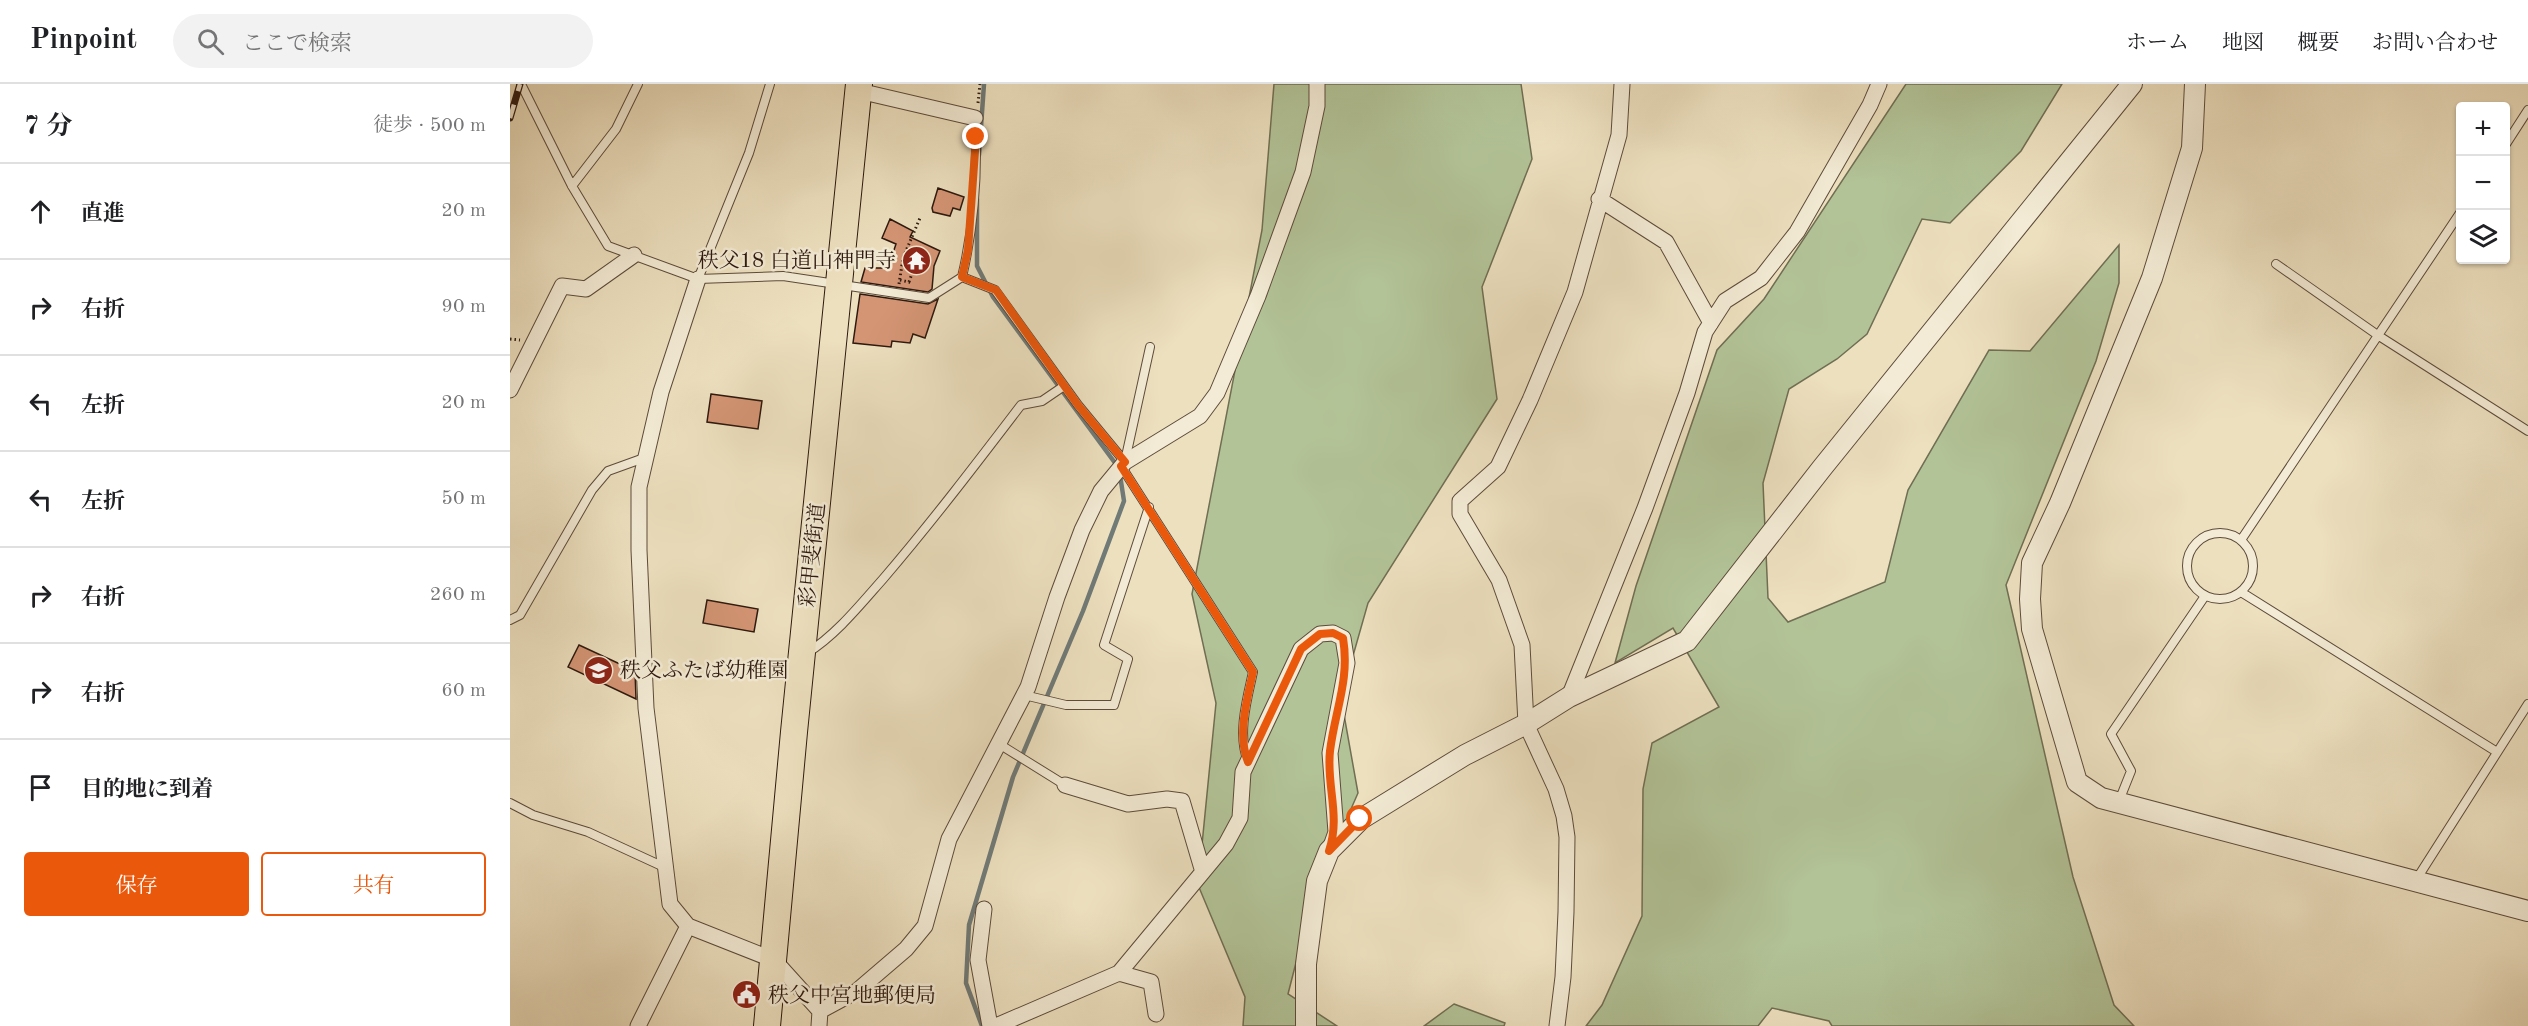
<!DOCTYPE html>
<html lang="ja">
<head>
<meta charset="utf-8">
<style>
  :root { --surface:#fff; --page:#f2f2f2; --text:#202124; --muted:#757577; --line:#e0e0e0; --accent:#ea580c }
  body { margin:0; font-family:"Old Standard TT","Noto Serif JP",serif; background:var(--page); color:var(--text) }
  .controls { position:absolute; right:18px; top:18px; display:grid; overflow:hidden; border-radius:6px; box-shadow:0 2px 4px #0004 }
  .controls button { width:54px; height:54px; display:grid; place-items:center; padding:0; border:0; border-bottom:2px solid var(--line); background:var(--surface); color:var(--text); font:30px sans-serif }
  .stop { position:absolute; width:18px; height:18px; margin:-14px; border:4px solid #ea580c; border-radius:50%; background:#fff }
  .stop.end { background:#ea580c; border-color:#fff; box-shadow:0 2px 6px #0008 }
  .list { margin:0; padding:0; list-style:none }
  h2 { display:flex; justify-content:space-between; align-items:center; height:78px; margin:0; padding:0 24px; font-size:26px }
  h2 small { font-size:20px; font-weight:400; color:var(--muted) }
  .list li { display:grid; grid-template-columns:39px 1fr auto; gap:18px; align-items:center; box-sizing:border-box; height:96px; padding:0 24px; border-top:2px solid var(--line) }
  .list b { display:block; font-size:22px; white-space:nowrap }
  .list em { font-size:20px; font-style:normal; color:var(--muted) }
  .actions { display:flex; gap:12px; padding:18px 24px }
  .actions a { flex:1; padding:14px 0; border:2px solid var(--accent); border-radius:6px; text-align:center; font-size:21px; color:var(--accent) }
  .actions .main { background:var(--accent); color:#fff }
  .icon { flex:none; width:33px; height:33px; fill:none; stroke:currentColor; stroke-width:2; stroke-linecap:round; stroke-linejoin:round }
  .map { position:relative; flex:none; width:2018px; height:942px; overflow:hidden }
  header { display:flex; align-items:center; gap:36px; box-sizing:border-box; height:84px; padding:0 30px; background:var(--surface); border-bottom:2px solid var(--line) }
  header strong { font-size:28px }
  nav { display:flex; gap:33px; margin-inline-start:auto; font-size:21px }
  .search { width:420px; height:54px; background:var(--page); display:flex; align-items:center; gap:15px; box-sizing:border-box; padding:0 21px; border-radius:33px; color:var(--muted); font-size:22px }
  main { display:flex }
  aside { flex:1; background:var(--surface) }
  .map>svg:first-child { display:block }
  .green { fill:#b2c397; stroke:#706e53; stroke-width:1.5 }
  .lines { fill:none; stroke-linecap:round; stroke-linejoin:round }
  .stream { stroke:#707a77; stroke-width:4.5 }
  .building { fill:#d49575; stroke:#2d190f; stroke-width:1.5 }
  .service-casing { stroke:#5d4b3b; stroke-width:10 }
  .minor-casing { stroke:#5d4b3b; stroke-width:17 }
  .tertiary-casing { stroke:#5d4b3b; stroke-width:22 }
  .trunk-casing { stroke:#2d190f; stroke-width:28 }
  .path { stroke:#2d190f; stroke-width:3; stroke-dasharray:1.5 3; stroke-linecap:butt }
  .service { stroke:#f3ebd5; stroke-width:8 }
  .minor { stroke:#f3ebd5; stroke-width:15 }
  .tertiary { stroke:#f3ebd5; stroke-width:20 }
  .trunk { stroke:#ede0bf; stroke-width:26 }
  .rail-casing { stroke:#2d190f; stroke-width:7 }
  .rail { stroke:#f3ebd5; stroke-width:4.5; stroke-dasharray:14; stroke-linecap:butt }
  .route { stroke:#ea580c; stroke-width:8 }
  .labels { text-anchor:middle; stroke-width:5; stroke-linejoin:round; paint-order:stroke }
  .poi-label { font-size:21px; fill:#2d190f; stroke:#f3ebd5; text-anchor:start }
  .street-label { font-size:21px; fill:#2d190f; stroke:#f3ebd5 }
</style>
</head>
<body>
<header>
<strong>Pinpoint</strong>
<div class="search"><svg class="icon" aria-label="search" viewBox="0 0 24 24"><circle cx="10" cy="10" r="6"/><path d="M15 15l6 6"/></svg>ここで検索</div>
<nav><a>ホーム</a><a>地図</a><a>概要</a><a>お問い合わせ</a></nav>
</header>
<main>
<aside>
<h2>7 分<small>徒歩 · 500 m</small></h2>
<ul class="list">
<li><svg class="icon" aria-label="ahead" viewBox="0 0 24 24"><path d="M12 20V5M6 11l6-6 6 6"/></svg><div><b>直進</b></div><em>20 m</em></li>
<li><svg class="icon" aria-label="right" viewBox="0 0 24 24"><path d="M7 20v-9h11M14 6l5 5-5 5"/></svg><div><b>右折</b></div><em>90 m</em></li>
<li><svg class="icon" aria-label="left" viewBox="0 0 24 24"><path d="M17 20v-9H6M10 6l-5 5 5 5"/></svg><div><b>左折</b></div><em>20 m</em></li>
<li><svg class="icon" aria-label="left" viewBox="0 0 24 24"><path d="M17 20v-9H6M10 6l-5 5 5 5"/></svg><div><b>左折</b></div><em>50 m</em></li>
<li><svg class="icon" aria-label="right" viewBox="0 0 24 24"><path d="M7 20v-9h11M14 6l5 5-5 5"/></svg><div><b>右折</b></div><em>260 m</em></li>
<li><svg class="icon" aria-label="right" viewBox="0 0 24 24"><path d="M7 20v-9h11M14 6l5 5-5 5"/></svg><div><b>右折</b></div><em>60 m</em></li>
<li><svg class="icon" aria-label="arrive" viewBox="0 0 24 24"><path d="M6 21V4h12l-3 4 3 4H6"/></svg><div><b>目的地に到着</b></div></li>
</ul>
<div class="actions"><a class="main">保存</a><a>共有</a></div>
</aside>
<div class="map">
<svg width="2018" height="942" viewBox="0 0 2018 942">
  <rect width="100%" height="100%" fill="#ede0bf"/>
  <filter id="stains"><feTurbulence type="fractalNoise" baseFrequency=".00333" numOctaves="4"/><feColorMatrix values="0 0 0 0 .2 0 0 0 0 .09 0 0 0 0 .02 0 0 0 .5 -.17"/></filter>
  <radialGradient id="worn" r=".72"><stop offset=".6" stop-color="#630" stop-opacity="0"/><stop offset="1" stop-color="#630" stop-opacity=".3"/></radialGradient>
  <path class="green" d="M764,0H1011L1022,75L972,203L987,315L858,519L831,614L848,709L803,812L778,910L827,942H733L735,913L688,801L706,619L682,510L752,146Z
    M1396,0H1552L1511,67L1440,139L1412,135L1357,250L1327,275L1279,305L1253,399L1258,514L1278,538L1375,498L1398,406L1479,266L1520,267L1609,161V199L1586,277L1496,501L1563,793L1604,921L1624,942H1322L1319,937L1262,924L1248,942H1076L1092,921L1132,832L1133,705L1142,659L1209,623L1163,544L1105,579L1126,502L1207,266L1254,215Z
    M944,920L995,939L994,942H914Z"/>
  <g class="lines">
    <path class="stream" d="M469,71L474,0
      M467,115V182L483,213L608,383
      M472,942L456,899L459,841L503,693L573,527L614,417L610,391"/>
  </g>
  <path class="building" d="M428,104L454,113L450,126L443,124L440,132L423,128L422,124Z
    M380,135L403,147L400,153L430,167L424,182L422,205L418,208L351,198L355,184H378L386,160L372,154Z
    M350,210L418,220L428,215L415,254L403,250L400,259L382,257L381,263L343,259Z
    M201,310L252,317L248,345L197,338Z
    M197,516L248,525L244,548L193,539Z
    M69,561L125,587L126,615L58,583Z"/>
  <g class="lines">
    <defs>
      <path id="service" d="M11,0L62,102L98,162L188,195L273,192L419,214L452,193
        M465,34C468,86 464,142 452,193L485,206L568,321L615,378
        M1996,60L2018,26
        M62,102L106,45L128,0
        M1766,180L1869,252L2018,347
        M188,195L239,69L260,0
        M615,377L640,263
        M611,382L743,588C737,615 727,651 738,677
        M1677 482a33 33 0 1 1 66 0a33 33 0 1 1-66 0Z
        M1731,456L1950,129
        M1731,508L1987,668
        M0,536L10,531L82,406L98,387L134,374
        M297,569C326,551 350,521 373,495C421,439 466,380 511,321L532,317L554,302
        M514,611L556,621H604L618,575L594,561L639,423
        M489,660L555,701
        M1609,717L1621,687L1601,650L1695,512
        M0,719L23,731L78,748L154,783
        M1906,796L2018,620"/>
      <path id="minor" d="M349,7L465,34
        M1089,115L1156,158L1201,239
        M188,195L151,308L129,403V466L136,624L160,820L178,842L264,876L310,927L309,942
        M0,306L52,202L76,205L124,171
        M1059,613L1135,424L1177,309L1195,248L1215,217L1251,194L1287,148L1360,21L1369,0
        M555,701L618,720L657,715L672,717L693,788
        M474,825L468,876L480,942
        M609,889L716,760L730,734L733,688L791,565L810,550L823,549L833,554L837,579L820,669L826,748L820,765
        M310,927L347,907L396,865L415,842L439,755L518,603L547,513L572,446L591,407L615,378L690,332L707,309L748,212L793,88L807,22V0
        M128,942L178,842
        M486,942L609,889L641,898L646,930
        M1047,942L1053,893L1056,828L1057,753L1054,732L1046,705L1016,640L1012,561L989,496L950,430V417L988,383L1020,316L1065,208L1109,51L1112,0"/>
      <path id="tertiary" d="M1685,0L1682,64L1642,194L1550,419L1522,479L1520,515L1522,545L1567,698L1591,714L2018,827
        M796,942V880L807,797L819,767L851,735L955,671L1016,640L1059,613L1177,557L1312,384L1622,0"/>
      <path id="trunk" d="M257,942L284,648L349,0"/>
    </defs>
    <use href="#service" class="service-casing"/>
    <use href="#minor" class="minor-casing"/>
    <use href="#tertiary" class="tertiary-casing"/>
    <use href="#trunk" class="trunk-casing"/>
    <path class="path" d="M468,19L470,0
      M390,196L403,199
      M399,198L404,184
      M389,200L393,174L410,134
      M0,255L10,256"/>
    <use href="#service" class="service"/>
    <use href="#minor" class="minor"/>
    <use href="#tertiary" class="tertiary"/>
    <use href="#trunk" class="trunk"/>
    <defs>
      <path id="rail" d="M0,34L10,0"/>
    </defs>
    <use href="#rail" class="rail-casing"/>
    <use href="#rail" class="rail"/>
  </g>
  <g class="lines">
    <path class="route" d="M466,53L458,166L452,193L486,206L568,321L615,378L611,382L743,588C737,616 727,651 738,678L791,565L810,550L823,549L833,554C840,596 825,626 820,667C816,701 831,732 819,767L850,735"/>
  </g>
  <defs>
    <symbol id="temple-disc" viewBox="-11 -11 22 22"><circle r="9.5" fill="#8f2418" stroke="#f3ebd5"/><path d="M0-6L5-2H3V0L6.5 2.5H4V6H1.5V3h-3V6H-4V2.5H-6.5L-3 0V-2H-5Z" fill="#fff"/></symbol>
    <symbol id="school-disc" viewBox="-11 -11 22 22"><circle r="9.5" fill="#8f2418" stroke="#f3ebd5"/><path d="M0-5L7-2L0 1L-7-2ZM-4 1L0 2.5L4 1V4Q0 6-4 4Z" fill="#fff"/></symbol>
    <symbol id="civic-disc" viewBox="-11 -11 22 22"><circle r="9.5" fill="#8f2418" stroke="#f3ebd5"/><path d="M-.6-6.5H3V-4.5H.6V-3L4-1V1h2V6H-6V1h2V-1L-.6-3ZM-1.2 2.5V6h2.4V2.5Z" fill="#fff"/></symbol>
  </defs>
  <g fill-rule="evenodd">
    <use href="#temple-disc" x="390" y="160" width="33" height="33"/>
    <use href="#school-disc" x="72" y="570" width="33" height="33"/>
    <use href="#civic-disc" x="220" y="894" width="33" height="33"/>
  </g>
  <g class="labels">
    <g class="poi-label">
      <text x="386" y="183" text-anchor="end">秩父18 白道山神門寺</text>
      <text x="110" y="593">秩父ふたば幼稚園</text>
      <text x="258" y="918">秩父中宮地郵便局</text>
    </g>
    <g class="street-label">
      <text transform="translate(302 471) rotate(-84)" y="7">彩甲斐街道</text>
    </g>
  </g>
  <rect width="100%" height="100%" filter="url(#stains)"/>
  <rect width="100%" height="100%" fill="url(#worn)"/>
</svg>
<div class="controls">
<button>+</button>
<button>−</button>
<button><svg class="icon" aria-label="layers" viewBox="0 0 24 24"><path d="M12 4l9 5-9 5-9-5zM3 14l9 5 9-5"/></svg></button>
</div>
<div class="stop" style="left:850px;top:735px"></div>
<div class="stop end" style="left:466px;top:53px"></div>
</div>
</main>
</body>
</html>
